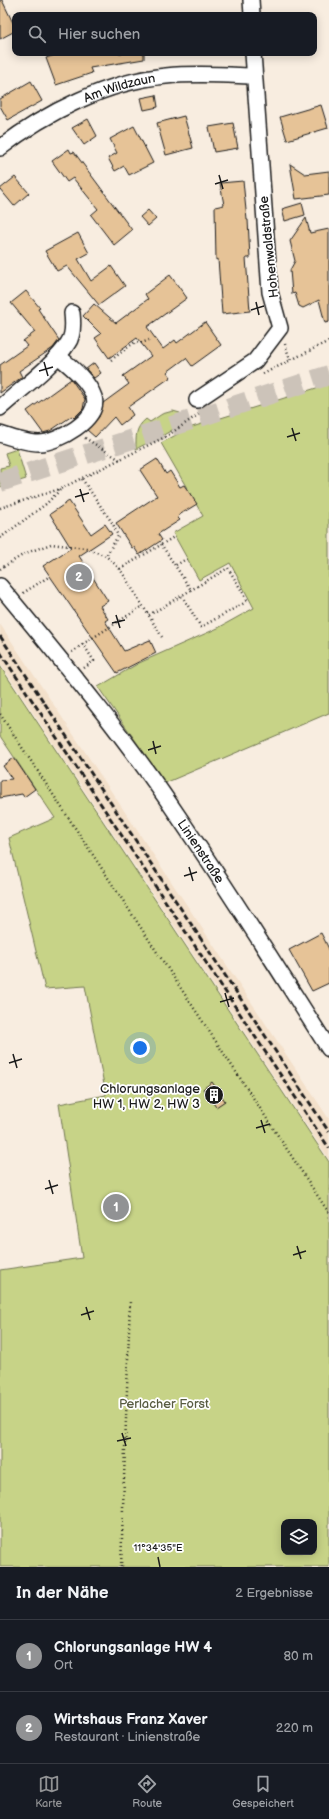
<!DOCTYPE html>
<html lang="de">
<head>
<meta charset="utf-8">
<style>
  :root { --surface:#171b24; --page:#242831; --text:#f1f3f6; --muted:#9ea1a6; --line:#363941; --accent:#919294 }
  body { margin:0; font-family:"Balsamiq Sans",sans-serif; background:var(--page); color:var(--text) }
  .controls { position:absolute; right:12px; bottom:12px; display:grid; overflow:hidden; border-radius:8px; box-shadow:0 2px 10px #0003 }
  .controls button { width:36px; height:36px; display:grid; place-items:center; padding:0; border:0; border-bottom:1px solid var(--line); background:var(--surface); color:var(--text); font:20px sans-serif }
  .you { position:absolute; left:140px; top:1048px; width:14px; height:14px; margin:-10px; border:3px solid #fff; border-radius:50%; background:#1a73e8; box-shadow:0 0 0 6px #1a73e833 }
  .badge { display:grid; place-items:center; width:26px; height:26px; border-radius:50%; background:var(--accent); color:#fff; font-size:13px; font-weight:700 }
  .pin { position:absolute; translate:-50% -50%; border:2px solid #fff; box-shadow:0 1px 4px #0006 }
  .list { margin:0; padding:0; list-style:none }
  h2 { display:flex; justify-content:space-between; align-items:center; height:52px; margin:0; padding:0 16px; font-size:17px }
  h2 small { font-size:13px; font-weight:400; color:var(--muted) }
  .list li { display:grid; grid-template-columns:26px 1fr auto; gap:12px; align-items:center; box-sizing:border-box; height:72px; padding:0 16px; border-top:1px solid var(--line) }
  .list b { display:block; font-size:15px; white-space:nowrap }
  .list p { margin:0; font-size:13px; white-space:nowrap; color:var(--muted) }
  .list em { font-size:13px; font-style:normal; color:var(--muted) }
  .icon { flex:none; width:22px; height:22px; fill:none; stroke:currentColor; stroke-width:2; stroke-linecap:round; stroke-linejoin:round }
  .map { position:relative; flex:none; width:329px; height:1567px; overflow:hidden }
  .search { position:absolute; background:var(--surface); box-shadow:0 2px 10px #0003; left:12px; right:12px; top:12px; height:44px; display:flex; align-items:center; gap:10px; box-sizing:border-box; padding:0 14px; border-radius:8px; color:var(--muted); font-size:15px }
  .sheet { height:196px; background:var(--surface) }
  nav { display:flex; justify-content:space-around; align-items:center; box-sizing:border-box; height:56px; border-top:1px solid var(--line); background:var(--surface); font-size:11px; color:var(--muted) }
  nav a { display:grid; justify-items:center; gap:2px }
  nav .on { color:var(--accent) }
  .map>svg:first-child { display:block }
  .built { fill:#f3e0ca }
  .green { fill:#c7d387; stroke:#727852; fill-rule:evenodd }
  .building { fill:#e6c397; stroke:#1c1c1c }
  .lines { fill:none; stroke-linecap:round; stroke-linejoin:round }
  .major-tunnel { stroke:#ccc3b9; stroke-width:20; stroke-dasharray:20 10; stroke-linecap:butt }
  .minor-casing { stroke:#1c1c1c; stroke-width:18 }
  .path { stroke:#1c1c1c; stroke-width:2.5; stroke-dasharray:1 3; stroke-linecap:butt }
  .minor { stroke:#fff; stroke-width:15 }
  .rail { stroke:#1c1c1c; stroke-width:3; stroke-dasharray:6 3; stroke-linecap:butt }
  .ticks { fill:none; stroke:#1c1c1c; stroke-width:1.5 }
  .labels { text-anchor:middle; stroke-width:3.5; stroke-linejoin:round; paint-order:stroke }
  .street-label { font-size:13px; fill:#1c1c1c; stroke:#fff }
  .poi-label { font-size:13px; fill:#1c1c1c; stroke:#fff; text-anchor:end }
  .park-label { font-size:13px; fill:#585c41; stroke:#fff }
  .ticks-label { font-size:10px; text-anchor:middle; fill:#1c1c1c; stroke:#fff; stroke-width:3.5; stroke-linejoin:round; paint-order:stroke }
</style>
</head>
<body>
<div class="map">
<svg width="329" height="1567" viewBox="0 0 329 1567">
  <rect width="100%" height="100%" fill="#f8ede0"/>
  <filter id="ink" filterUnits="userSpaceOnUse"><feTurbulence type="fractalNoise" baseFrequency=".025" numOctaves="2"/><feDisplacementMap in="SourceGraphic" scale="8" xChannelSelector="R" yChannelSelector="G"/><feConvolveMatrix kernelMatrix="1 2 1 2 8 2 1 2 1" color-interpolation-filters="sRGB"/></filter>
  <g filter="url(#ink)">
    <path class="built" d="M0,624L329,1119V1159L0,663Z"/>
    <path class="green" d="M329,384V713L165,783L98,687L139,663L218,628L254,608L230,563L199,580L173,533L203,516L161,443L189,428Z
      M173,411L180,413L185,417C180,430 148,442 136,449C136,436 135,428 146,419L150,422L162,414Z
      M17,449L26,479L0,487V468L9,466L5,453Z
      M0,666L329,1162V1567H0V1270L82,1258L59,1104L106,1095L85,986L45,989L9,838L55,818L0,736ZM284,1522H314V1552H284Z"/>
    <path class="building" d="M0,0H2L15,27V31L0,39Z
      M61,53H144V59L90,68L92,73L56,85L46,58Z
      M31,81L42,101L8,120L0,106V99Z
      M156,95L158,107L144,110L141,98Z
      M321,105L328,128L287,140L280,117Z
      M184,116L193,148L166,155L157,123Z
      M88,119L97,136L84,145L72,128Z
      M233,123L238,148L214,152L209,127Z
      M134,126L153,163L129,175L124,166L115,171L108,158L117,153L110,139Z
      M69,149L71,153L74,152L132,230L114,245L91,215L98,209L73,178L67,182L52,161Z
      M290,164L305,174L329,171V195L296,199Z
      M15,177L29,193L14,206L0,189Z
      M243,181L247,220H248L250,258H246L250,311L222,314L218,259L216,260L215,207L224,205L220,183Z
      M302,203L305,215L285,221L282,209Z
      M148,210L156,219L148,226L140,217Z
      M306,218L310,233L329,229V322L325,323L319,300L303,308L299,306L295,293L292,294L290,270L295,261L290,241Z
      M78,233L89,253L78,259L91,281L111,266L125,286L99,305L67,266L57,271L45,251Z
      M170,275L187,298L147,327L163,349L175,340L177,343L205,322L221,345L192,366L186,358L167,372L171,377L128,407L133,415L120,425L114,417L95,437L87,430L99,417L103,403L129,384L123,376L151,356L137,338L109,358L95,338L101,334L83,316L94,304L116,323L148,299L145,294Z
      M26,291L40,308L38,309L59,340L53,348L19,371L22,377L0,393V365L27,346L23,341L35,332L11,303Z
      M94,363L101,373L94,378L86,369Z
      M71,379L85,399L83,409L74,418L72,416L50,431L43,433L27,411Z
      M157,459L166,474L170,471L180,487L184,485L197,504L179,515L178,518L180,520L158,534L162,540L139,555L134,547L132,548L116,523L157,496L140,470Z
      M69,501L91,534L105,524L112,534L79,556L108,601L100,606L108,619L105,621L124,651L150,640L156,653L117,673L43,566L71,548L50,514Z
      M14,758L35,789L24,797L22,794L0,798V780L12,779L3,766Z
      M321,933L329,949V983L312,991L289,950Z
      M212,1082L225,1101L216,1107L203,1089Z
      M121,1197L124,1214L111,1217L108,1200Z"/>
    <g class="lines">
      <path class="major-tunnel" d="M0,482L329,375"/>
      <defs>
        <g id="minor">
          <path d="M251,0L252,15"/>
          <path id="s1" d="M0,148C45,113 108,81 166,76C195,73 224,75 254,76"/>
          <path d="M197,400L255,361L280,328L270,292L253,53"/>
          <path d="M0,408C19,391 56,363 68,343C74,335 73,322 72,313"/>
          <path d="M0,434C12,438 26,443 39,443C57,443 101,419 94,397C88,380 71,367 58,356"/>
          <path id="s2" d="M0,586C62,661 124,735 178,816C230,892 279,971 329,1049"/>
        </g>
      </defs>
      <use href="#minor" class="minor-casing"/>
      <path class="path" d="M285,344L290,360
        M111,360L135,342L142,343L149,340
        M263,374L329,341
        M85,438L120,460
        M82,479L113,524L118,536L106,556
        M0,508L60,489L167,436L199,414
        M0,538L46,504L60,490
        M161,544L191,590
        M176,565L188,558
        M0,569L26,553L51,544L86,548L106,556L120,569L162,637
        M120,569L174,537
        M23,593L50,576
        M149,615L228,568L248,601L201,627L182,596
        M72,652L83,644
        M84,668L94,661L83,644L143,606
        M0,714L329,1213
        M121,1567L130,1301"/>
      <use href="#minor" class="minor"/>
      <path class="rail" d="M0,636L329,1132
        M0,652L329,1148"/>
    </g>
  </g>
  <path class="ticks" d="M219,175L223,189M215,184L228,180M256,302L259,315M251,310L264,306M44,362L48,376M39,371L53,367M292,428L296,441M287,437L300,433M80,489L84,502M75,497L89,493M116,615L120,628M112,623L125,620M153,741L156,754M148,750L161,746M189,867L193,881M184,876L197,872M225,993L229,1007M220,1002L234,998M13,1054L17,1068M9,1063L22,1059M261,1120L265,1133M256,1128L270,1124M49,1180L53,1194M45,1189L58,1185M297,1246L301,1259M293,1255L306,1251M86,1307L90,1320M81,1315L94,1311M122,1433L126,1446M117,1441L131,1438M158,1557L160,1567"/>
  <defs>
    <symbol id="building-disc" viewBox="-11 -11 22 22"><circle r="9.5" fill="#1c1c1c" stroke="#fff"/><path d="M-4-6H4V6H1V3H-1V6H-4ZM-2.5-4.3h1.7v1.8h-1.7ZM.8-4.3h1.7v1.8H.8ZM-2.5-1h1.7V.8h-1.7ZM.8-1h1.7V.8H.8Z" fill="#fff"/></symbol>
  </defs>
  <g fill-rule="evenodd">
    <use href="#building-disc" x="203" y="1084" width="22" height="22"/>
  </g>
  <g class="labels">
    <g class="street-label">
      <text dy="5" stroke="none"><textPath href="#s1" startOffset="135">Am Wildzaun</textPath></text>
      <text transform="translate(268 247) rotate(-96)" y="5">Hohenwaldstraße</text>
      <text dy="5" stroke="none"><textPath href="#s2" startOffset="333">Linienstraße</textPath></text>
    </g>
    <g class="poi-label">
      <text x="200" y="1093">Chlorungsanlage<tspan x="200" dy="15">HW 1, HW 2, HW 3</tspan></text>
    </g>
    <g class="park-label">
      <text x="164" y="1408">Perlacher Forst</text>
    </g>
  </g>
  <g class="ticks-label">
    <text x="158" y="1551">11°34'35"E</text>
  </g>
</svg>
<div class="controls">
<button><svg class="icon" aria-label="layers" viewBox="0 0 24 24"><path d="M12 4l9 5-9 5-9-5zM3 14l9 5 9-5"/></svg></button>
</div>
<div class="you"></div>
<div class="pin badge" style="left:116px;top:1207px">1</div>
<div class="pin badge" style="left:79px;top:577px">2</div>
<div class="search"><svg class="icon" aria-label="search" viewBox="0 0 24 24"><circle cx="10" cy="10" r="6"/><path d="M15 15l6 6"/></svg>Hier suchen</div>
</div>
<section class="sheet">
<h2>In der Nähe<small>2 Ergebnisse</small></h2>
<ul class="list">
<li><span class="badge">1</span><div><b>Chlorungsanlage HW 4</b><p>Ort</p></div><em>80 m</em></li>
<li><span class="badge">2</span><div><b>Wirtshaus Franz Xaver</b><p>Restaurant · Linienstraße</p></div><em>220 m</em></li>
</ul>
</section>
<nav>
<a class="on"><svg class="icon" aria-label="map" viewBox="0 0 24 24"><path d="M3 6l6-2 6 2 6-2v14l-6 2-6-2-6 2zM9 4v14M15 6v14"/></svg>Karte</a>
<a><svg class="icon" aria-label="directions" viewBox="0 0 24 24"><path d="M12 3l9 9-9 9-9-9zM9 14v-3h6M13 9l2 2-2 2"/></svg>Route</a>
<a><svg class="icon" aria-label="saved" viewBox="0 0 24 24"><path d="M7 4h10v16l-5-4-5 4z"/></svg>Gespeichert</a>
</nav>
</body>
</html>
